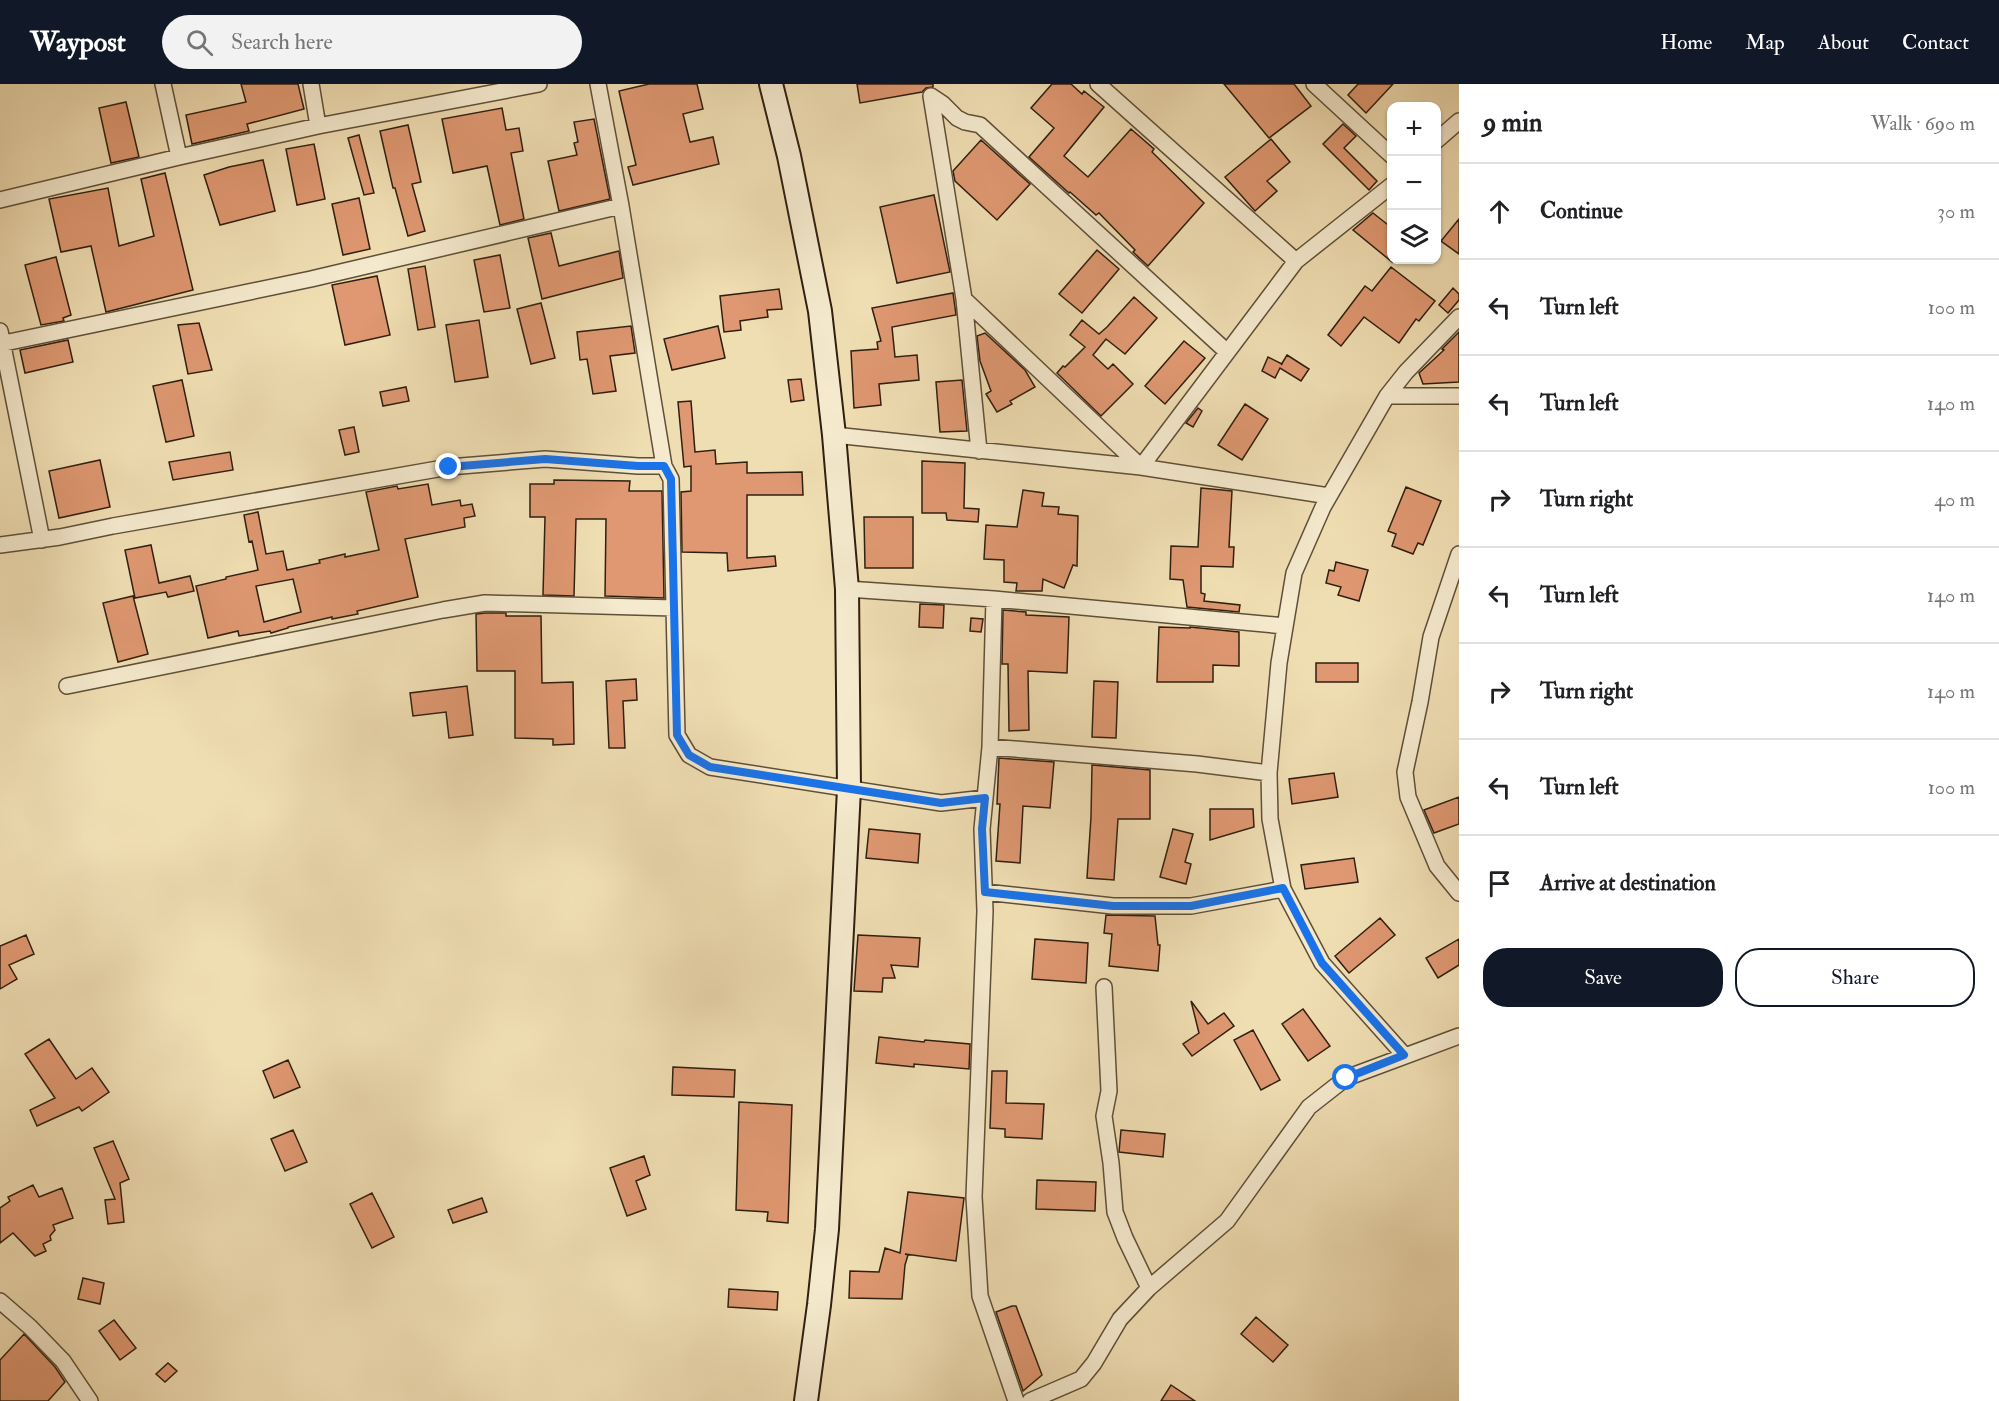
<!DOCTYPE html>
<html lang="en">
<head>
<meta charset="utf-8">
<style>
  :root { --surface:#fff; --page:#f2f2f2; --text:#202124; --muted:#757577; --line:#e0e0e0; --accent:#111827 }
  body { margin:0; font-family:"IM FELL Double Pica",serif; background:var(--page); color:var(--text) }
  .controls { position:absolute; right:18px; top:18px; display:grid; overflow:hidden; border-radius:12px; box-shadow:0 2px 4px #0004 }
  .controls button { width:54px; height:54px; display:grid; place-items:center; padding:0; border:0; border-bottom:2px solid var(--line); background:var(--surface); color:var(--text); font:30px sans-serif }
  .stop { position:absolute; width:18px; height:18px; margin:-14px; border:4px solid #1a73e8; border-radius:50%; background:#fff }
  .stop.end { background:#1a73e8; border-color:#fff; box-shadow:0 2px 6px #0008 }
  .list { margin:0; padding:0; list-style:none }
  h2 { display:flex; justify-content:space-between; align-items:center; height:78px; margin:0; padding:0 24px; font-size:26px }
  h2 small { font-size:20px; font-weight:400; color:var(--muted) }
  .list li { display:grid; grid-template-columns:39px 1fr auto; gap:18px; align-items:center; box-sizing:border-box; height:96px; padding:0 24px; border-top:2px solid var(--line) }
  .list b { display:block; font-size:22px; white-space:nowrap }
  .list em { font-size:20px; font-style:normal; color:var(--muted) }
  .actions { display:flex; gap:12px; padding:18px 24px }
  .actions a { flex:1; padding:14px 0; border:2px solid var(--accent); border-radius:24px; text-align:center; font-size:21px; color:var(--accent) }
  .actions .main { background:var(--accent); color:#fff }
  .icon { flex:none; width:33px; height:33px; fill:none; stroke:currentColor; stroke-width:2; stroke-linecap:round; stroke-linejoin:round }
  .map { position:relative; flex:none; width:1459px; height:1317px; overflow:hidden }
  header { display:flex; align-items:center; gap:36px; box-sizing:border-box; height:84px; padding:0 30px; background:var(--accent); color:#fff }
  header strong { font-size:28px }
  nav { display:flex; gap:33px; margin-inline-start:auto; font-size:21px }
  .search { width:420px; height:54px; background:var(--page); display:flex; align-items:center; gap:15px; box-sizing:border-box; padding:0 21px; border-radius:33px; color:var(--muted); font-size:22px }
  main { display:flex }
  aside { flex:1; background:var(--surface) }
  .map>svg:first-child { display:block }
  .building { fill:#df9871; stroke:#2f1f10; stroke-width:1.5; fill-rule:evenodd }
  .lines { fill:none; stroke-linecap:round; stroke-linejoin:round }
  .street-casing { stroke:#5f4f39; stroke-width:18 }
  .secondary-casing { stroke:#2f1f10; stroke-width:26 }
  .street { stroke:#f5eace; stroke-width:15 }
  .secondary { stroke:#f5eace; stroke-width:22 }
  .route { stroke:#1a73e8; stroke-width:8 }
</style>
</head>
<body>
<header>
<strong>Waypost</strong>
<div class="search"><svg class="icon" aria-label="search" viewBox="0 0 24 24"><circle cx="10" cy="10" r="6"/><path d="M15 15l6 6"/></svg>Search here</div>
<nav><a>Home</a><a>Map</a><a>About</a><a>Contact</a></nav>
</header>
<main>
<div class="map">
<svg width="1459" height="1317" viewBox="0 0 1459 1317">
  <rect width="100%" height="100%" fill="#f0deb3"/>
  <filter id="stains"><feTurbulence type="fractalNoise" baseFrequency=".00333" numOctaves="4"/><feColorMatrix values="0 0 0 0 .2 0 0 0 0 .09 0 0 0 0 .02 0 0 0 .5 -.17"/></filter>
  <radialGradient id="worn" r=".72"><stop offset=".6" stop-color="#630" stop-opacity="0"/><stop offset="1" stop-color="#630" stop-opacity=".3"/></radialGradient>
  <path class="building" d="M241,0H298L304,25L247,40L249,47L192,60L186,31L246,18Z
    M649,0H697L703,25L683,30L690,58L713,53L719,80L633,101L628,83L636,81L619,7Z
    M857,0H933V3L926,4L922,8L860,19Z
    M1052,0H1071L1082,10L1084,7L1104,23L1064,72L1088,93L1131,45L1154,65L1152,68L1204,119L1148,182L1133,168L1135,166L1099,129L1096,131L1070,108L1069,109L1029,73L1054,44L1031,24Z
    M1224,0H1294L1311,22L1269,54Z
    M1358,0H1393L1366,29L1348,11Z
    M126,18L139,73L111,79L99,24Z
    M502,24L506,46L519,44L523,67L511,69L524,135L500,141L487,82L453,89L442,35Z
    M594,35L610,115L559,127L548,77L577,71L574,59L578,58L574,38Z
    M1343,40L1356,52L1344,64L1377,97L1369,106L1323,60Z
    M408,41L421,98L412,100L425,147L408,152L395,104H393L380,47Z
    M359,51L374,109L364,111L348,54Z
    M1271,55L1290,78L1267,97L1277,107L1255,127L1225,93Z
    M981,56L1030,100L997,136L955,97L953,87Z
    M314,60L325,115L297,121L286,65Z
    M263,76L275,127L220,141L204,91L229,83Z
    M165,89L193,206L106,228L91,162L61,168L49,115L108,104L119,162L154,152L141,95Z
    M934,111L950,188L897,199L880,123Z
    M359,114L370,165L343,171L332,120Z
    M1373,129L1392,144V178L1353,146Z
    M1459,135V170L1441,157Z
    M551,149L559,182L619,167L623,194L542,215L528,154Z
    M1097,166L1119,185L1082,229L1059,210Z
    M500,171L510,224L484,228L474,176Z
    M56,173L71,231L63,234L64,237L41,241L25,181Z
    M425,182L435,243L418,246L408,185Z
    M1391,183L1435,217L1419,237L1416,235L1399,259L1364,233L1341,262L1328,251L1365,202L1372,207Z
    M377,192L390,251L345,261L332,201Z
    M1453,204L1459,210V216L1448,229L1439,221Z
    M779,205L782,225L767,226L768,233L740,237L741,246L724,248L720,212Z
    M953,209L956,231L892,243L895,273L917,271L919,296L879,300L881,321L854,324L851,267L878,265L877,258L881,257L872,224Z
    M1134,213L1157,234L1125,270L1106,255L1093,271L1108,285L1113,280L1133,300L1101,332L1057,289L1063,282L1065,283L1085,263L1070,251L1082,236L1099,250L1107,243Z
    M541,219L555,274L531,280L517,225Z
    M479,236L488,293L455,298L446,241Z
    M199,239L212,286L188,290L178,241Z
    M631,242L635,269L610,272L616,307L593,310L587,275L580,276L577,248Z
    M718,242L725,274L672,286L664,255Z
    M1459,248V298L1423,300L1419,289L1444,266L1442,265Z
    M985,249L1025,286L1035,303L1010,317L1012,320L997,328L986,310L991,307L980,277L977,252Z
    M68,256L73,278L25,289L20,266Z
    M1184,257L1205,274L1165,320L1145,302Z
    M1287,271L1309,285L1301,297L1280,284L1275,294L1262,287L1268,273L1282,280L1281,281Z
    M801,295L804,316L791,318L788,296Z
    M182,296L194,352L166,358L153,302Z
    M962,296L967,347L940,348L936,298Z
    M406,303L409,317L383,322L380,308Z
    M691,317L695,368L715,366L716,380L747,378V389L802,388L803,411H747V474L775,472L776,482L728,487L727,469L682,468L681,408L691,407V382L684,383L678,318Z
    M1245,320L1268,335L1242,376L1218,361Z
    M1198,324L1202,327L1193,343L1186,339Z
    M354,343L359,368L345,371L339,346Z
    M230,368L233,386L173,396L169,378Z
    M100,376L110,423L59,434L49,387Z
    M922,377L965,379L964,424L979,425L978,438L947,436L946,429H922Z
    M554,396L630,397L629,407H662L664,514L605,512L606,435H576L574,512L543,511L545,433H530V400H554Z
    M428,400L432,421L460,416L461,422L472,420L475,432L464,434L465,443L405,455L418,513L357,527L358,530L332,535V533L288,543V544L271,549L270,547L239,552L238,547L208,554L196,502L226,495V493L258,486L252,457L249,458L244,431L258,428L266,470L283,467L287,486L320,479L319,476L345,470V473L379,466L366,408L397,402L398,405ZM293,495L301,528L264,538L256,502Z
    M1406,403L1441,417L1423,461L1418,459L1413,470L1392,462L1396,450L1388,447Z
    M1201,404L1232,407L1229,463H1234L1233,483L1201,482V509L1205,510L1204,517L1240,521L1239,528L1187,523L1183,496L1170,495L1171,462L1198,463Z
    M1023,406L1044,409L1042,422L1059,423L1058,430L1078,432L1077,482L1073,481L1064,504L1043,495L1042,507H1016L1017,499L1004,498V476L984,475L986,441L1017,443Z
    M864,433H913V484H865Z
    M151,461L159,499L190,492L194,507L168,513L166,508L135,514L125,466Z
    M1336,478L1368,486L1359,517L1338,511L1341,503L1326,499L1329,486L1334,487Z
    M133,512L148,570L118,578L103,519Z
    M920,520L944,521L943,544L919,543Z
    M1003,526L1026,528V531L1069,533L1067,589L1028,587L1029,646L1009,647L1008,580H1002Z
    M486,529H506V532H541L542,599L573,598L574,660L553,661V655L515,654V587H477L476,530Z
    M971,534L983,535L981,548L970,547Z
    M1159,543L1190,544V543L1239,548V582L1213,581V598H1157Z
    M1316,579H1358V598H1316Z
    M636,595L637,616L623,617L625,664H609L606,597Z
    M1094,597L1118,598L1116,654L1092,653Z
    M467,602L473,651L449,654L446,628L413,632L410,609Z
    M999,674L1054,678L1050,724L1023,722L1020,779L996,777L1000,720H997Z
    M1092,681L1150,686V735H1118L1114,796L1087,794L1091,733Z
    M1334,689L1338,713L1292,720L1289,695Z
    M1459,713V740L1434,749L1424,726Z
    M1210,725H1253L1254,743L1210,756Z
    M869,745L920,750L918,779L866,774Z
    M1173,745L1193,750L1185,778L1191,780L1186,800L1160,793Z
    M1354,774L1358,798L1305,805L1301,781Z
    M1106,831L1155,832L1158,861H1160L1158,887L1109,882L1112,850L1104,849Z
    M1380,834L1395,851L1349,889L1335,872Z
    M26,851L34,870L9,881L17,895L0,905V862Z
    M858,851L920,854L918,883L891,881L895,894H883L882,908L854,907Z
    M1035,855L1088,859L1086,899L1032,895Z
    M1459,855V881L1438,894L1426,874Z
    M1191,917L1208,940L1224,929L1234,942L1192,972L1183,960L1199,949Z
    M1303,925L1330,962L1308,977L1282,940Z
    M1253,946L1280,996L1261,1006L1234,956Z
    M879,953L924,958L925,956L970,960L969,985L914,980V983L876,979Z
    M49,955L76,995L92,984L109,1008L82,1027L79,1023L37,1042L30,1026L55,1014L25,970Z
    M288,976L300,1003L274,1014L263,987Z
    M673,983L735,986L734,1013L672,1011Z
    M992,987H1007L1006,1019L1044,1020L1042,1055L1005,1053V1045L990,1044Z
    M739,1018L792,1021L788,1139L767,1137L768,1128L736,1126Z
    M293,1046L307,1078L285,1087L271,1055Z
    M1121,1046L1165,1050L1163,1073L1119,1068Z
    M113,1057L129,1095L120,1099L124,1138L108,1140L105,1116L115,1115L94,1064Z
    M644,1072L650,1091L636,1097L646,1125L627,1132L610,1084Z
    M1037,1096L1096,1098L1095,1127L1036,1125Z
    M33,1101L39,1113L62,1104L73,1134L53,1141L55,1146L50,1152L51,1156L43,1160L46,1167L35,1172L13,1149L0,1159V1124L10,1117L8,1113Z
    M908,1108L964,1114L956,1177L905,1170L908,1171L905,1181L902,1215L849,1214L850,1187L879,1188L885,1164L900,1169Z
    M372,1109L394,1153L372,1164L350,1120Z
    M482,1114L487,1128L453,1139L448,1126Z
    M83,1194L104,1199L100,1220L78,1215Z
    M729,1205L778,1208L777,1226L728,1223Z
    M1012,1222H1016L1042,1291L1023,1307L996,1228Z
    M1256,1233L1288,1261L1273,1278L1241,1250Z
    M114,1236L136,1264L120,1276L99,1247Z
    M24,1250L55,1283L65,1298L48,1317H0V1276Z
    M168,1279L177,1287L165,1298L156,1290Z
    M1171,1301L1195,1317H1161Z"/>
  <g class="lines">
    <defs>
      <path id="street" d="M163,0L179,73
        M311,0L318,42
        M598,0L621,122L664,382
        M1098,0L1296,177L1392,101
        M1314,0L1392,72
        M1436,57L1459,37
        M0,116L179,73L318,42L539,0
        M964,215L1141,383
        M0,247L42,456
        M0,260L311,195L621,122
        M1387,312H1459
        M834,351L1141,383L1329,412
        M979,367L964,215L931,12L943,20L957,34L965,38L980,41L1226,267
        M1141,383L1296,177
        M0,461L60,453L113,442L449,383L545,375L638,382H664L671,395L677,651L689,671L710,683L941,719L985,714
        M1459,470L1431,553L1420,618L1405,688L1408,713L1437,782L1459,809
        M847,505L994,515L1285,542
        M994,515L990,663L982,745L985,827L974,1113L980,1212L1016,1317
        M67,602L443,526L485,519L674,524
        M990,663L1197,680L1269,689
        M985,808L1113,822H1191L1283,805
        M1104,903L1109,1007L1104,1032L1111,1079L1115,1128L1125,1154L1149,1204
        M1404,971L1322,879L1283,805L1270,735L1269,689L1279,579L1294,489L1323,423L1387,312L1406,288L1459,233
        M0,1217L30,1243L63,1277L90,1317
        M1030,1317L1081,1295L1094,1279L1120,1235L1149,1204L1227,1137L1309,1023L1346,994L1459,952"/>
      <path id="secondary" d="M771,0L789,72L820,227L834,351L847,505L849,705L827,1145L819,1221L806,1317"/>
    </defs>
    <use href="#street" class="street-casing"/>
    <use href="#secondary" class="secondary-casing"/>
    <use href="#street" class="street"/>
    <use href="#secondary" class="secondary"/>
  </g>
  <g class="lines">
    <path class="route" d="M449,383L545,375L638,382H664L671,395L677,651L689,671L710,683L941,719L985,714L982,745L985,808L1113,822H1191L1283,804L1322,879L1404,971L1346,994"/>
  </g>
  <rect width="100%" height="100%" filter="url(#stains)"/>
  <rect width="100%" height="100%" fill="url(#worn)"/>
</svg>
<div class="controls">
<button>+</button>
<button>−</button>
<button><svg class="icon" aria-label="layers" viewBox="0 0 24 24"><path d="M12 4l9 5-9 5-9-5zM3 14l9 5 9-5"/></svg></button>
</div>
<div class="stop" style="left:1346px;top:994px"></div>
<div class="stop end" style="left:449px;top:383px"></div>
</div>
<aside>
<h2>9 min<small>Walk · 690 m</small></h2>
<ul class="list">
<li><svg class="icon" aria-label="ahead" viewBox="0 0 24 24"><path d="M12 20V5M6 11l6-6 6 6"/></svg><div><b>Continue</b></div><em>30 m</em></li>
<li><svg class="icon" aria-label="left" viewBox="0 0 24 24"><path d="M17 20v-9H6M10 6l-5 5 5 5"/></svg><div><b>Turn left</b></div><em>100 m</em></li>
<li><svg class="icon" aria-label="left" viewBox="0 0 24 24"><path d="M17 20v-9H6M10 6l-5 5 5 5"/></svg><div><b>Turn left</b></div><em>140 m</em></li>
<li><svg class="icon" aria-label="right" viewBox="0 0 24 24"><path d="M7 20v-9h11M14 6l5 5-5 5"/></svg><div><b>Turn right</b></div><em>40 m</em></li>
<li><svg class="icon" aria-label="left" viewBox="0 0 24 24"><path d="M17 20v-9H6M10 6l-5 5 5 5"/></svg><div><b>Turn left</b></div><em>140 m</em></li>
<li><svg class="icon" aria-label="right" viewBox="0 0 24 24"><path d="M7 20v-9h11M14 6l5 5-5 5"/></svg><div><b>Turn right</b></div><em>140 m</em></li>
<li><svg class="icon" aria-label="left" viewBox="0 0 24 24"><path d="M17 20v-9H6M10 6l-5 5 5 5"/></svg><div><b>Turn left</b></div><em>100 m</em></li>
<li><svg class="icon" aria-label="arrive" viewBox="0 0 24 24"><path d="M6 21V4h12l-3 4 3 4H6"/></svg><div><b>Arrive at destination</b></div></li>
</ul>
<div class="actions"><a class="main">Save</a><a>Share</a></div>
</aside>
</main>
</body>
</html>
